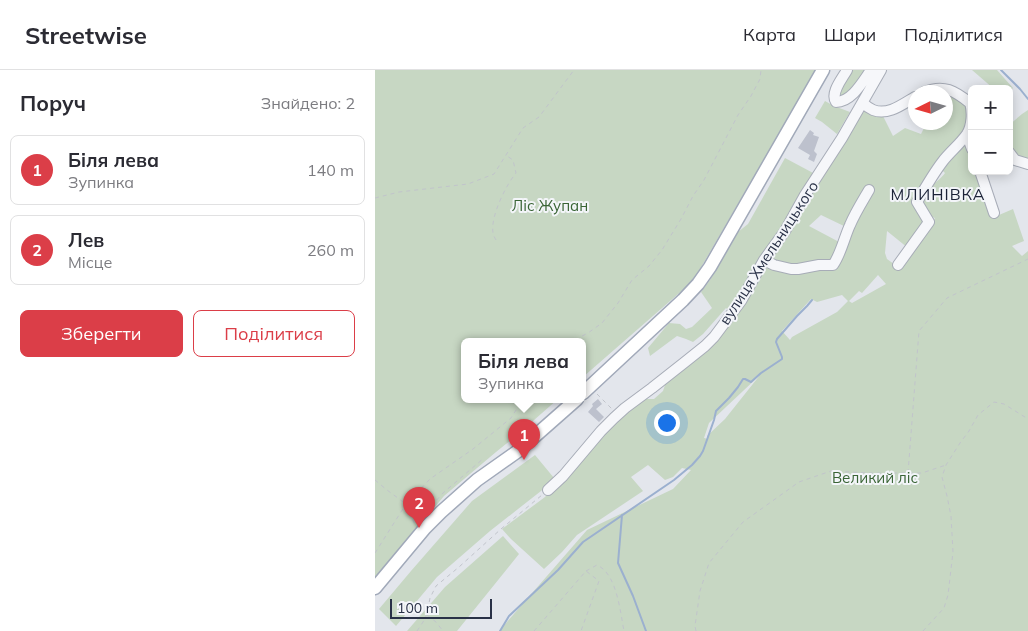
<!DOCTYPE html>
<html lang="uk">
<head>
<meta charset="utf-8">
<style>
  :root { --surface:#fff; --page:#f2f2f3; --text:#2b2b33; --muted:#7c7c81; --line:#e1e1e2; --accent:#db3e48 }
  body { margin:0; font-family:Mulish,sans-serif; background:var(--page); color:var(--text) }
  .controls { position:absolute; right:15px; top:15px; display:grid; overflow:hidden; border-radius:8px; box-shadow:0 2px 12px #0003 }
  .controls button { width:45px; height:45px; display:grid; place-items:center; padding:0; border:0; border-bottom:1px solid var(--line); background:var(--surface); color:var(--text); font:25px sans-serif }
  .compass { position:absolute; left:533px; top:15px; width:45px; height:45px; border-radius:50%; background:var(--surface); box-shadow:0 2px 12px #0003; rotate:265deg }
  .scale { position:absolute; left:15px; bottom:12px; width:102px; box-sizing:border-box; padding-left:5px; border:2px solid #293147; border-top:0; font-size:14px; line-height:18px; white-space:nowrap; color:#293147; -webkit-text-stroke:4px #f3f5f9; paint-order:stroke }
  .you { position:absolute; left:291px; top:352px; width:18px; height:18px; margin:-12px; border:4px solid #fff; border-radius:50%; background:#1a73e8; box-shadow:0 0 0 8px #1a73e833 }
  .badge { display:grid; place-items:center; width:32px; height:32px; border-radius:50%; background:var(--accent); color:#fff; font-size:16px; font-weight:700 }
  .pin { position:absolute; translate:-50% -41px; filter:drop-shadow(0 1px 2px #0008) }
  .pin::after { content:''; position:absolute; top:26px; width:18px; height:15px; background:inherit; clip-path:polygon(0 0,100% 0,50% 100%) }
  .popup { position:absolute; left:86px; top:268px; width:125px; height:65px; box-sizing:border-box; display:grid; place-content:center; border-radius:8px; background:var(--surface); filter:drop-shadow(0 1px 4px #0005); font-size:16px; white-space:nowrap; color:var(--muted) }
  .popup b { font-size:19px; color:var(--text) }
  .popup::after { content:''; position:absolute; left:50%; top:100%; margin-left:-10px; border:10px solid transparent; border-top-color:var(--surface) }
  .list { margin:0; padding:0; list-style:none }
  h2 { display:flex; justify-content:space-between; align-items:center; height:65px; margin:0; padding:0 20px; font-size:21px }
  h2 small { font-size:16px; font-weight:400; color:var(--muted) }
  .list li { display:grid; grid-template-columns:32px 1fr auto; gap:15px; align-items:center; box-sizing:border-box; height:70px; margin:0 10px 10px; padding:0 10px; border:1px solid var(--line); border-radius:8px }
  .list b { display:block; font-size:19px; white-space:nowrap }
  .list p { margin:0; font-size:16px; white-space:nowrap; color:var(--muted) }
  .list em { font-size:16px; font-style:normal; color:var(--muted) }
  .actions { display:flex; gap:10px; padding:15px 20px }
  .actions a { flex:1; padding:11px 0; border:1px solid var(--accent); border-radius:8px; text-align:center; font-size:18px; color:var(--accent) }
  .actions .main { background:var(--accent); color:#fff }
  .map { position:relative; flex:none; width:653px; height:561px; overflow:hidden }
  header { display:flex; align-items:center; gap:30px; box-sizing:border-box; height:70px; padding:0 25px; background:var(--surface); border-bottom:1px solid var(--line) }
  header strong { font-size:24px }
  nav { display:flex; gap:28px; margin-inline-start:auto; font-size:18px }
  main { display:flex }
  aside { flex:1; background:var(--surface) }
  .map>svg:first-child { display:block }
  .green { fill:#c7d7c3; fill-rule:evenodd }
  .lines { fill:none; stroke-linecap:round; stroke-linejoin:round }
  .stream { stroke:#9bb0cf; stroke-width:2 }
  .building { fill:#bdc1cd }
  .minor-casing { stroke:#a7acb7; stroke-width:12 }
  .major-casing { stroke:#a1a9b9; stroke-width:15 }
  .path { stroke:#c1c4cb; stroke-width:1; stroke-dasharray:4 4; stroke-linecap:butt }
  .minor { stroke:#f6f7fa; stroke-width:10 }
  .major { stroke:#fff; stroke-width:12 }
  .labels { text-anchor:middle; stroke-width:4; stroke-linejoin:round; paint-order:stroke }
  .park-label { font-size:15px; fill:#396435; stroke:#f3f5f9 }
  .street-label { font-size:15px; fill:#293147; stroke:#f3f5f9 }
  .neighbourhood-label { font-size:16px; letter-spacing:1px; fill:#1b2237; stroke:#f3f5f9 }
</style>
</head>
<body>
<header>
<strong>Streetwise</strong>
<nav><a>Карта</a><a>Шари</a><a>Поділитися</a></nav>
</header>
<main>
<aside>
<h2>Поруч<small>Знайдено: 2</small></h2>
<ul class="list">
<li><span class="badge">1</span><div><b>Бiля лева</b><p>Зупинка</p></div><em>140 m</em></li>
<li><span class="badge">2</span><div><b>Лев</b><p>Місце</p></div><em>260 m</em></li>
</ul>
<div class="actions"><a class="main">Зберегти</a><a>Поділитися</a></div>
</aside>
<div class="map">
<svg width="653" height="561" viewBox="0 0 653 561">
  <rect width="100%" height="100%" fill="#e3e6ec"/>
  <path class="green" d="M0,0H441L318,211L208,307V271H90V329H183L142,365L121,382L69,426L0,509Z
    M467,0H499L471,30L460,21Z
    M597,0H622L638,18L634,21V19H619Z
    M571,24C580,26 588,31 595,38L594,48L591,62L553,106L554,108L548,116L540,132L551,153L533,178L512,161L510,183L512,189L523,197L532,188L560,148C554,146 551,144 548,138C542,123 563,113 570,103L565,98L568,95L588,72L592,73L597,86V101H603L616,140L614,142L616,146L624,145L638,139L649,171L637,176L647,186L653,181V561H124L212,460L298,419L316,400L307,398L298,407L290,410L273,395L256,407L268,421L202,465L187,482L169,499L136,469L127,459L170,427L205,389L225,364L250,341L268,329H279L288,321L292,309L294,306L328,281H329L347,264L348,262L345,260L374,223L387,199L392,197L422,202L445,198L457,200C469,186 470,172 478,156C483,144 491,132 497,120L494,118L477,142L471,157L446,145L434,156L466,173L460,186H458L454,192H436L425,196L402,193L394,188L463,83L491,38L507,44L518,66L530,58L546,64L550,56L547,53L570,52ZM503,205L511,214L477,233L474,231L484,221L487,223ZM467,225L473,231L462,242L417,267L415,270L407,261L436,229L442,232ZM385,305L350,349L332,366L333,369L329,368L334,353Z
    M450,31L459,36L475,42L462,64L447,52L440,48Z
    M653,40V92L643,89L634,79V55L647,44Z
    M410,88L440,104L384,191L354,241L351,238L328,264L318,272L311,269L302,266L275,286L273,278L294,253L305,254L311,259L317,257L337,238L326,222L335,210L346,192L363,162L373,154Z
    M160,385L179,408L166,421L115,461L62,507L21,556L4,539L36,501L97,431Z
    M128,466L144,484L82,561H32L70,517Z"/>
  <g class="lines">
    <path class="stream" d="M626,0L645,19L653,29
      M247,445L243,493L258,526L271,561
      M125,561L134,546L183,500L208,472L299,410L317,395L325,386L328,381L339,350L341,341L354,328L363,317L368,309H370L376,312L386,303L407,289V287L401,272L402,269L422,246L432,236L437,230"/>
  </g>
  <path class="building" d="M435,60L439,63L438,65L444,67L439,81L442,84L439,92L433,89L435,85L423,78Z
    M223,329L227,334L221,339L229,347L224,352L213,342L218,336L217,334Z"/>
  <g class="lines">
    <defs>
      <path id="minor" d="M472,0C467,9 455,23 461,32C477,32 488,11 496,0
        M488,33C491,36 494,38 498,40C513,46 528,34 540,27
        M592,65L597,79
        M634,82L640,90L653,94
        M605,101L619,143
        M389,190L399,195L416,199H423L444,195H458C466,184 469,168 475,155C480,143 487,132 494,120
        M523,195L554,152L542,132C550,118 558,104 568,91C575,82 585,74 592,64C597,56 598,42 595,33C580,21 569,14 549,22
        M173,420L188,406L226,361L239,348L250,338L277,318L310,292L330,276L339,267L366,231L389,190L410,161L430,125L467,68L506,0"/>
      <path id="major" d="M208,323L308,230L323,214L335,197L448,0
        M0,518L50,458L66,442L102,410L143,381L202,329"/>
    </defs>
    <use href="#minor" class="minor-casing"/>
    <use href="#major" class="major-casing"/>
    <path class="path" d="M0,128L24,122L93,114L119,104L148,58L164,47L199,0
      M121,170C120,168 118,165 118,163C115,147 131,115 141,103L138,90L132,86
      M201,271L207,266L213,263L227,253L243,233L257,210L274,196L287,180L306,149L318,126L329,110L363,45L376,26L385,9L386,0
      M222,324L237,339
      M533,403L544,261L572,228L653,189
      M0,410L12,420L31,434L40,455
      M51,442L68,423L109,388
      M0,483L31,434L55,409L98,379L136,348L148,329
      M211,501L222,495C242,504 245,541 249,561
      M52,545L61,552L68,561
      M42,561L48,552L52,544L55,528L61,516L84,497L126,459L167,425
      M159,561L211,501L224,511L206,561
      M321,561L320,556L325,521L334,493L368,452L424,412L456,401L494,403H547L571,395
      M548,561L569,538L573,525L578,482L576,446L572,426L567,407L571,395L585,373L594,361L603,345L619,332L629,334L653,349"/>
    <use href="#minor" class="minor"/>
    <use href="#major" class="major"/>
  </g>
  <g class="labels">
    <g class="park-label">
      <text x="175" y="141">Ліс Жупан</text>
      <text x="500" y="413">Великий ліс</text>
    </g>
    <g class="street-label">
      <text transform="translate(394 183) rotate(-57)" y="5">вулиця Хмельницького</text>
    </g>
    <g class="neighbourhood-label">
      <text x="563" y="130">МЛИНІВКА</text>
    </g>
  </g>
</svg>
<div class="controls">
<button>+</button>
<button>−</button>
</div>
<svg class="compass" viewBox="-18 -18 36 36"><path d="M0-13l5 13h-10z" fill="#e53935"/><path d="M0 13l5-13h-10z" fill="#7c7c81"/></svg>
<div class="scale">100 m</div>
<div class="you"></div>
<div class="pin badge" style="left:149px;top:390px">1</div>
<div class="popup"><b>Бiля лева</b>Зупинка</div>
<div class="pin badge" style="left:44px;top:458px">2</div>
</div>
</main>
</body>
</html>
